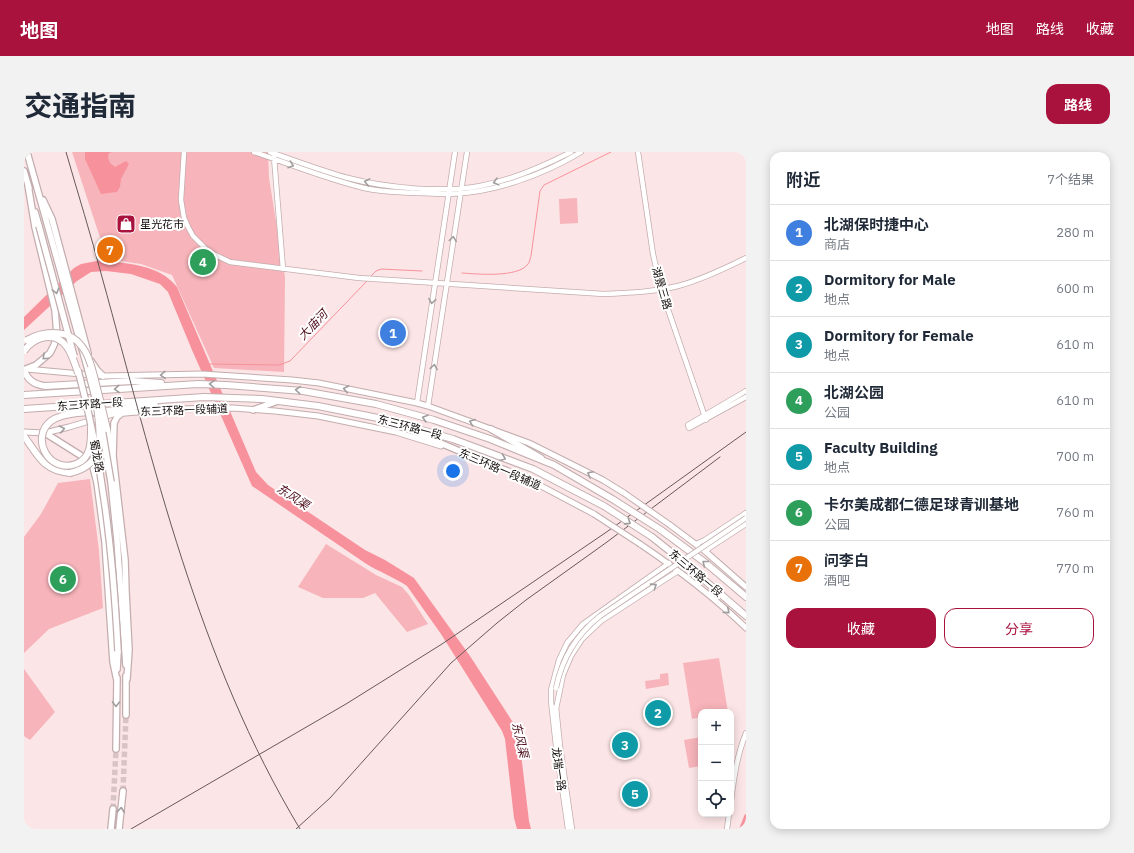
<!DOCTYPE html>
<html lang="zh">
<head>
<meta charset="utf-8">
<style>
  :root { --surface:#fff; --page:#f2f2f3; --text:#1f2937; --muted:#747a83; --line:#e0e1e3; --accent:#a9123d }
  body { margin:0; font-family:"IBM Plex Sans","Noto Sans SC",sans-serif; background:var(--page); color:var(--text) }
  .controls { position:absolute; right:12px; bottom:12px; display:grid; overflow:hidden; border-radius:8px; box-shadow:0 2px 10px #0003 }
  .controls button { width:36px; height:36px; display:grid; place-items:center; padding:0; border:0; border-bottom:1px solid var(--line); background:var(--surface); color:var(--text); font:20px sans-serif }
  .you { position:absolute; left:429px; top:319px; width:14px; height:14px; margin:-10px; border:3px solid #fff; border-radius:50%; background:#1a73e8; box-shadow:0 0 0 6px #1a73e833 }
  .badge { display:grid; place-items:center; width:26px; height:26px; border-radius:50%; background:var(--accent); color:#fff; font-size:13px; font-weight:700 }
  .pin { position:absolute; translate:-50% -50%; border:2px solid #fff; box-shadow:0 1px 4px #0006 }
  .list { margin:0; padding:0; list-style:none }
  h2 { display:flex; justify-content:space-between; align-items:center; height:52px; margin:0; padding:0 16px; font-size:17px }
  h2 small { font-size:13px; font-weight:400; color:var(--muted) }
  .list li { display:grid; grid-template-columns:26px 1fr auto; gap:12px; align-items:center; box-sizing:border-box; height:56px; padding:0 16px; border-top:1px solid var(--line) }
  .list b { display:block; font-size:15px; white-space:nowrap }
  .list p { margin:0; font-size:13px; white-space:nowrap; color:var(--muted) }
  .list em { font-size:13px; font-style:normal; color:var(--muted) }
  .actions { display:flex; gap:8px; padding:12px 16px }
  .actions a { flex:1; padding:9px 0; border:1px solid var(--accent); border-radius:12px; text-align:center; font-size:14px; color:var(--accent) }
  .actions .main { background:var(--accent); color:#fff }
  .icon { flex:none; width:22px; height:22px; fill:none; stroke:currentColor; stroke-width:2; stroke-linecap:round; stroke-linejoin:round }
  .map { position:relative; flex:none; width:722px; height:677px; overflow:hidden; border-radius:12px }
  header { display:flex; align-items:center; gap:24px; box-sizing:border-box; height:56px; padding:0 20px; background:var(--accent); color:#fff }
  header strong { font-size:19px }
  nav { display:flex; gap:22px; margin-inline-start:auto; font-size:14px }
  .intro { display:flex; align-items:center; justify-content:space-between; box-sizing:border-box; height:96px; padding:0 24px }
  h1 { margin:0; font-size:28px }
  .button { padding:10px 18px; border-radius:12px; background:var(--accent); color:#fff; font-size:14px; font-weight:700 }
  main { display:flex; gap:24px; padding:0 24px }
  aside { flex:1; background:var(--surface); border-radius:12px; box-shadow:0 2px 10px #0003 }
  .map>svg:first-child { display:block }
  .green { fill:#f7b4ba }
  .water { fill:#f7929c }
  .lines { fill:none; stroke-linecap:round; stroke-linejoin:round }
  .stream { stroke:#f7929c; stroke-width:1 }
  .canal { stroke:#f7929c; stroke-width:3.5 }
  .primary-tunnel { stroke:#d9c4c5; stroke-width:5.5; stroke-dasharray:5.5 3; stroke-linecap:butt }
  .tertiary-casing { stroke:#c3adae; stroke-width:6 }
  .secondary-casing { stroke:#c3adae; stroke-width:7 }
  .primary-casing { stroke:#c3adae; stroke-width:8 }
  .trunk-casing { stroke:#c3adae; stroke-width:8 }
  .tertiary { stroke:#fff; stroke-width:4.5 }
  .secondary { stroke:#fff; stroke-width:5 }
  .primary { stroke:#fff; stroke-width:5.5 }
  .trunk { stroke:#fff; stroke-width:6 }
  .rail { stroke:#665959; stroke-width:1 }
  .tertiary-bridge-casing { stroke:#c3adae; stroke-width:6; stroke-linecap:butt }
  .secondary-bridge-casing { stroke:#c3adae; stroke-width:7; stroke-linecap:butt }
  .primary-bridge-casing { stroke:#c3adae; stroke-width:8; stroke-linecap:butt }
  .trunk-bridge-casing { stroke:#c3adae; stroke-width:8; stroke-linecap:butt }
  .tertiary-bridge { stroke:#fff; stroke-width:4.5 }
  .secondary-bridge { stroke:#fff; stroke-width:5 }
  .primary-bridge { stroke:#fff; stroke-width:5.5 }
  .trunk-bridge { stroke:#fff; stroke-width:6 }
  .oneway { stroke:#a09d9d }
  .labels { text-anchor:middle; stroke-width:4; stroke-linejoin:round; paint-order:stroke }
  .poi-label { font-size:11px; fill:#120b0b; stroke:#fff; text-anchor:start }
  .street-label { font-size:11px; fill:#120b0b; stroke:#fff }
  .water-label { font-size:12px; font-style:italic; fill:#50121e; stroke:#fff }
</style>
</head>
<body>
<header>
<strong>地图</strong>
<nav><a>地图</a><a>路线</a><a>收藏</a></nav>
</header>
<div class="intro"><h1>交通指南</h1><a class="button">路线</a></div>
<main>
<div class="map">
<svg width="722" height="677" viewBox="0 0 722 677">
  <rect width="100%" height="100%" fill="#fce5e6"/>
  <path class="green" d="M48,0H244L245,26L261,125L260,220L190,216L148,123L117,112L83,107Z
    M553,46L554,71L536,72L535,47Z
    M66,327L75,399L79,456L25,477L0,501V385L17,362L34,331Z
    M302,392L352,423L378,435L385,443L404,472L383,480L351,441L339,446H299L274,435Z
    M695,506L704,560H677V565L668,567L659,511Z
    M0,517L31,560L6,588L0,584Z
    M644,521L645,533L622,537L621,529L636,527V522Z
    M677,585V614L665,616L660,588Z"/>
  <path class="water" d="M61,0H88L85,1L84,5L86,11L91,15L102,9L105,12L97,27L96,35L93,40L77,42L61,7Z
    M78,108C104,112 135,112 153,135L232,320L244,333L341,398L361,408L390,426L446,504L490,572L495,585L505,669L507,677H493L490,666L481,587L478,579L417,482L383,434C370,425 355,420 341,411L228,334L168,198L144,140L136,132L107,122L82,119L67,120L53,129L0,178V165L50,116L57,112Z"/>
  <g class="lines">
    <path class="stream" d="M438,121C453,122 494,126 504,112C506,110 506,106 507,104L516,39L520,33L587,0
      M346,125L352,119L357,117L398,119
      M185,212L255,213L266,209L343,129"/>
    <path class="canal" d="M717,677L722,664"/>
    <path class="primary-tunnel" d="M99,639L102,563
      M89,657L92,597"/>
    <defs>
      <path id="tertiary" d="M160,0L157,48L160,66L164,75L169,84L185,100L206,110L335,126L580,142C605,141 629,140 654,134C677,128 700,117 722,106
        M230,0C266,12 302,27 340,36C357,40 374,40 391,41C402,41 414,42 425,42C469,41 519,23 557,0
        M246,0C272,9 298,19 324,26C362,36 418,41 456,34C488,28 518,15 547,0
        M614,0L629,102L637,137L682,268
        M250,5L259,117
        M722,239L664,273L665,276L722,245
        M393,251L431,0
        M404,254L443,0
        M672,392L681,388L722,361
        M682,400L685,396L722,372
        M532,555L536,594L548,677
        M532,557L539,523L547,504L558,487L577,469L654,419
        M707,649C710,625 713,603 722,581
        M544,677L532,594L527,549V538L535,508L543,491L559,472L645,411
        M703,677L705,662"/>
      <path id="secondary" d="M2,217L79,224L178,222L268,228L295,231L393,251L404,254L505,291L579,328L600,341
        M0,280L21,281L45,275L89,262L150,257L209,256L251,259L294,264L372,280L417,294
        M437,300L502,326L570,362
        M646,373L682,400L722,435
        M616,392C653,417 690,445 722,476"/>
      <path id="primary" d="M3,0L64,218
        M0,19L5,36
        M19,48L28,67L64,201
        M11,60L15,74
        M67,209L73,218L79,224
        M2,217L12,213L26,201L30,193L33,183L31,158L11,75L4,33
        M229,258L254,249
        M98,261L93,265L90,271L89,304L101,408L102,440L105,498L103,527
        M376,274L440,301
        M467,277L517,306
        M21,281L64,308L69,315L73,331L81,390L89,510L93,529
        M87,330L93,388L102,513
        M93,517L94,499
        M102,563V524
        M92,597L93,526
        M87,677L89,657
        M95,677L99,639"/>
      <path id="trunk" d="M0,219C5,229 11,233 22,234L108,229L137,231
        M0,243L174,232L202,233L279,239L352,252L410,268L466,287L530,313L590,348
        M0,257L180,245L238,247L294,254L359,267L429,287L509,317L580,354
        M53,261L94,258L131,251
        M83,277L86,295L87,318
        M0,284C14,303 19,319 46,321
        M637,378L683,412L722,445
        M628,385L657,408L722,464"/>
    </defs>
    <use href="#tertiary" class="tertiary-casing"/>
    <use href="#secondary" class="secondary-casing"/>
    <use href="#primary" class="primary-casing"/>
    <use href="#trunk" class="trunk-casing"/>
    <use href="#tertiary" class="tertiary"/>
    <use href="#secondary" class="secondary"/>
    <use href="#primary" class="primary"/>
    <use href="#trunk" class="trunk"/>
    <path class="rail" d="M42,0C54,42 67,83 78,125C130,313 174,508 276,677
      M107,677L322,552L418,492L584,379L722,280
      M272,677L306,646L427,511L473,471L502,448L583,390L696,305"/>
    <defs>
      <path id="tertiary-bridge" d="M532,536C538,506 552,483 576,464L722,366"/>
      <path id="secondary-bridge" d="M600,341L646,373
        M570,362L616,392"/>
      <path id="primary-bridge" d="M15,74L50,204
        M54,218C79,311 89,403 94,499
        M64,218L74,257
        M77,271L87,330"/>
      <path id="trunk-bridge" d="M3,188C20,178 47,177 59,196C66,205 68,217 71,228C75,244 79,260 83,277
        M0,199C10,185 31,178 43,195C48,202 51,212 54,221
        M53,261C44,262 34,264 27,269C6,285 24,322 52,312C68,306 67,289 67,275
        M46,321C83,313 76,282 73,254
        M590,348L637,378
        M580,354L628,385"/>
    </defs>
    <use href="#tertiary-bridge" class="tertiary-bridge-casing"/>
    <use href="#secondary-bridge" class="secondary-bridge-casing"/>
    <use href="#primary-bridge" class="primary-bridge-casing"/>
    <use href="#trunk-bridge" class="trunk-bridge-casing"/>
    <use href="#tertiary-bridge" class="tertiary-bridge"/>
    <use href="#secondary-bridge" class="secondary-bridge"/>
    <use href="#primary-bridge" class="primary-bridge"/>
    <use href="#trunk-bridge" class="trunk-bridge"/>
  </g>
  <defs><path id="oneway-chevron" d="M-2-3.5L2.5 0L-2 3.5" fill="none" stroke-width="1.6" stroke-linecap="round" stroke-linejoin="round"/></defs>
  <g class="oneway">
    <use href="#oneway-chevron" transform="translate(267 13) rotate(19)"/>
    <use href="#oneway-chevron" transform="translate(343 30) rotate(-169)"/>
    <use href="#oneway-chevron" transform="translate(472 30) rotate(165)"/>
    <use href="#oneway-chevron" transform="translate(429 87) rotate(-82)"/>
    <use href="#oneway-chevron" transform="translate(32 139) rotate(75)"/>
    <use href="#oneway-chevron" transform="translate(408 149) rotate(99)"/>
    <use href="#oneway-chevron" transform="translate(21 205) rotate(137)"/>
    <use href="#oneway-chevron" transform="translate(410 215) rotate(-81)"/>
    <use href="#oneway-chevron" transform="translate(139 223) rotate(178)"/>
    <use href="#oneway-chevron" transform="translate(188 232) rotate(-179)"/>
    <use href="#oneway-chevron" transform="translate(93 237) rotate(177)"/>
    <use href="#oneway-chevron" transform="translate(322 237) rotate(-169)"/>
    <use href="#oneway-chevron" transform="translate(274 238) rotate(-175)"/>
    <use href="#oneway-chevron" transform="translate(401 266) rotate(-164)"/>
    <use href="#oneway-chevron" transform="translate(448 270) rotate(-160)"/>
    <use href="#oneway-chevron" transform="translate(38 277) rotate(-13)"/>
    <use href="#oneway-chevron" transform="translate(479 306) rotate(21)"/>
    <use href="#oneway-chevron" transform="translate(566 322) rotate(-153)"/>
    <use href="#oneway-chevron" transform="translate(604 370) rotate(33)"/>
    <use href="#oneway-chevron" transform="translate(681 411) rotate(-142)"/>
    <use href="#oneway-chevron" transform="translate(630 434) rotate(-33)"/>
    <use href="#oneway-chevron" transform="translate(703 459) rotate(40)"/>
    <use href="#oneway-chevron" transform="translate(92 552) rotate(91)"/>
    <use href="#oneway-chevron" transform="translate(97 658) rotate(-85)"/>
  </g>
  <defs>
    <symbol id="shop-square" viewBox="-11 -11 22 22"><rect x="-9" y="-9" width="18" height="18" rx="4" fill="#a9123d" stroke="#fff"/><path d="M-5-2.5h2.3a2.7 3.5 0 0 1 5.4 0H5L5.5 6h-11ZM-1.5-2.5h3a1.5 2.3 0 0 0-3 0Z" fill="#fff"/></symbol>
  </defs>
  <g fill-rule="evenodd">
    <use href="#shop-square" x="91" y="61" width="22" height="22"/>
  </g>
  <g class="labels">
    <g class="poi-label">
      <text x="116" y="76">星光花市</text>
    </g>
    <g class="street-label">
      <text transform="translate(638 136) rotate(74)" y="4">湖景三路</text>
      <text transform="translate(66 252) rotate(-4)" y="4">东三环路一段</text>
      <text transform="translate(160 258) rotate(-2)" y="4">东三环路一段辅道</text>
      <text transform="translate(386 275) rotate(15)" y="4">东三环路一段</text>
      <text transform="translate(73 304) rotate(79)" y="4">蜀龙路</text>
      <text transform="translate(476 317) rotate(23)" y="4">东三环路一段辅道</text>
      <text transform="translate(672 421) rotate(40)" y="4">东三环路一段</text>
      <text transform="translate(535 617) rotate(82)" y="4">龙瑞一路</text>
    </g>
    <g class="water-label">
      <text transform="translate(289 173) rotate(-46)" y="4">大庙河</text>
      <text transform="translate(269 345) rotate(33)" y="4">东风渠</text>
      <text transform="translate(496 588) rotate(77)" y="4">东风渠</text>
    </g>
  </g>
</svg>
<div class="controls">
<button>+</button>
<button>−</button>
<button><svg class="icon" aria-label="locate" viewBox="0 0 24 24"><circle cx="12" cy="12" r="6"/><path d="M12 2v4M12 18v4M2 12h4M18 12h4"/></svg></button>
</div>
<div class="you"></div>
<div class="pin badge" style="left:369px;top:181px;background:#3f7fe0">1</div>
<div class="pin badge" style="left:634px;top:561px;background:#0f9aa8">2</div>
<div class="pin badge" style="left:601px;top:593px;background:#0f9aa8">3</div>
<div class="pin badge" style="left:179px;top:110px;background:#2e9e5b">4</div>
<div class="pin badge" style="left:611px;top:642px;background:#0f9aa8">5</div>
<div class="pin badge" style="left:39px;top:427px;background:#2e9e5b">6</div>
<div class="pin badge" style="left:86px;top:98px;background:#e8710a">7</div>
</div>
<aside>
<h2>附近<small>7个结果</small></h2>
<ul class="list">
<li><span class="badge" style="background:#3f7fe0">1</span><div><b>北湖保时捷中心</b><p>商店</p></div><em>280 m</em></li>
<li><span class="badge" style="background:#0f9aa8">2</span><div><b>Dormitory for Male</b><p>地点</p></div><em>600 m</em></li>
<li><span class="badge" style="background:#0f9aa8">3</span><div><b>Dormitory for Female</b><p>地点</p></div><em>610 m</em></li>
<li><span class="badge" style="background:#2e9e5b">4</span><div><b>北湖公园</b><p>公园</p></div><em>610 m</em></li>
<li><span class="badge" style="background:#0f9aa8">5</span><div><b>Faculty Building</b><p>地点</p></div><em>700 m</em></li>
<li><span class="badge" style="background:#2e9e5b">6</span><div><b>卡尔美成都仁德足球青训基地</b><p>公园</p></div><em>760 m</em></li>
<li><span class="badge" style="background:#e8710a">7</span><div><b>问李白</b><p>酒吧</p></div><em>770 m</em></li>
</ul>
<div class="actions"><a class="main">收藏</a><a>分享</a></div>
</aside>
</main>
</body>
</html>
